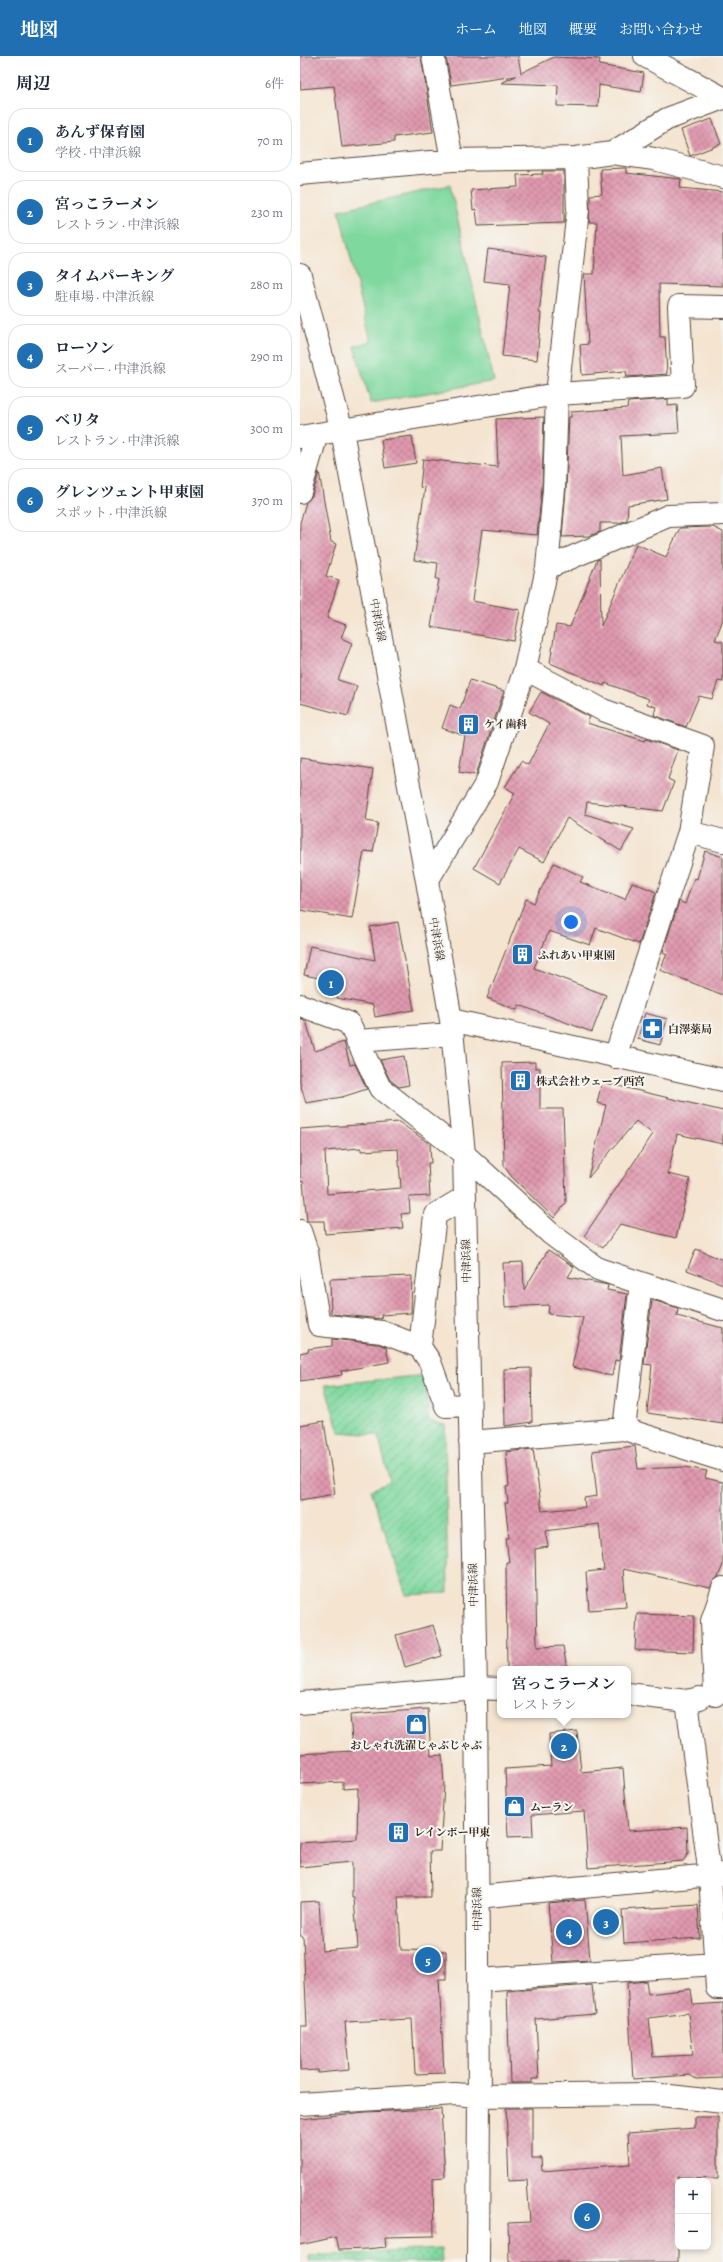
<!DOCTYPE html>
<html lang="ja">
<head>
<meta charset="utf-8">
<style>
  :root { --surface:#fff; --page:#f2f2f3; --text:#1f2937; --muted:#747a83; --line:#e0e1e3; --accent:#1f6fb2 }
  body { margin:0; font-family:Alegreya,"Noto Serif JP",serif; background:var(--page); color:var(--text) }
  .controls { position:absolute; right:12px; bottom:12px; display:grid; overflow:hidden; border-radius:8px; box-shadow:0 2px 6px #0003 }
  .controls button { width:36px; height:36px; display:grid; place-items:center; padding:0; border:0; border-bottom:1px solid var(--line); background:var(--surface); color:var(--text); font:20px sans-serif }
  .you { position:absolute; left:271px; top:866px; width:14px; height:14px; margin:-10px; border:3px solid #fff; border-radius:50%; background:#1a73e8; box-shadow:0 0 0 6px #1a73e833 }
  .badge { display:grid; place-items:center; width:26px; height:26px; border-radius:50%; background:var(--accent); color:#fff; font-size:13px; font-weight:700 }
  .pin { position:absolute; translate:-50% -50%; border:2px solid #fff; box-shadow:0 1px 4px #0006 }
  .popup { position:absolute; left:197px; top:1610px; width:134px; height:52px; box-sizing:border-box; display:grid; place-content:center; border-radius:8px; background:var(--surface); filter:drop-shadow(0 1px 3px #0005); font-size:13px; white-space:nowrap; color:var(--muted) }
  .popup b { font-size:15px; color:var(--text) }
  .popup::after { content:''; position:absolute; left:50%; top:100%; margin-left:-8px; border:8px solid transparent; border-top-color:var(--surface) }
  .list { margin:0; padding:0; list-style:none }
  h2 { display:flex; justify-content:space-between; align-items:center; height:52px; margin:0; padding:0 16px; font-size:17px }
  h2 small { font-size:13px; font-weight:400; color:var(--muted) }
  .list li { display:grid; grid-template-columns:26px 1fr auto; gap:12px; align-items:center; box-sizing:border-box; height:64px; margin:0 8px 8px; padding:0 8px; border:1px solid var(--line); border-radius:16px }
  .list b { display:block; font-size:15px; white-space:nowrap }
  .list p { margin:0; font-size:13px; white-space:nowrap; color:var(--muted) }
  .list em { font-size:13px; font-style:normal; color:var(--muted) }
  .map { position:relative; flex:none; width:423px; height:2206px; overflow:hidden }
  header { display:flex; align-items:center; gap:24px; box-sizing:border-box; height:56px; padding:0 20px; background:var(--accent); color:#fff }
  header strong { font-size:19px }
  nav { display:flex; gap:22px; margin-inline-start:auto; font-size:14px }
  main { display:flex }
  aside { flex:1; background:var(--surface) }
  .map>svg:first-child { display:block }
  .grass { fill:#7fd89e; stroke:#5d815e }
  .park { fill:url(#park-dots); stroke:#5d815e }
  .garden { fill:url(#garden-furrows); stroke:#5d815e }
  .building { fill:url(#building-cross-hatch); fill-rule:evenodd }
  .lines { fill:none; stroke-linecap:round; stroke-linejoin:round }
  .minor-casing { stroke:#574639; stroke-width:24 }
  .minor { stroke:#fff; stroke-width:22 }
  .labels { text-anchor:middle; stroke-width:4; stroke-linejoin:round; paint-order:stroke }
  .street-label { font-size:11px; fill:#3b2a1e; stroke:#f6f6f2 }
  .poi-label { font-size:11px; font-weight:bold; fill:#3b2a1e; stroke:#f6f6f2; text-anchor:start }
</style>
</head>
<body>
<header>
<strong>地図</strong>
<nav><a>ホーム</a><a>地図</a><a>概要</a><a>お問い合わせ</a></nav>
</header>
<main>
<aside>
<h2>周辺<small>6件</small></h2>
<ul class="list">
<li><span class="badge">1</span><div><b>あんず保育園</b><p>学校 · 中津浜線</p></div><em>70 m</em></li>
<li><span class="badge">2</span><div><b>宮っこラーメン</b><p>レストラン · 中津浜線</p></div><em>230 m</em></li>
<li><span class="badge">3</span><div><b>タイムパーキング</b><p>駐車場 · 中津浜線</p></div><em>280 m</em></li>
<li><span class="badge">4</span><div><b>ローソン</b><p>スーパー · 中津浜線</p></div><em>290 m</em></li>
<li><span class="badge">5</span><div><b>ベリタ</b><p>レストラン · 中津浜線</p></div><em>300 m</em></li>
<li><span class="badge">6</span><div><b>グレンツェント甲東園</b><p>スポット · 中津浜線</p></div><em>370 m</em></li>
</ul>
</aside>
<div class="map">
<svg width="423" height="2206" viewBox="0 0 423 2206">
  <defs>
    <pattern id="park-dots" width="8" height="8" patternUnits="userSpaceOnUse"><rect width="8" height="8" fill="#7fd89e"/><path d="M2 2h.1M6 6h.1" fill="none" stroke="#69af80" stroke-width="1.8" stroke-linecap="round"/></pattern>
    <pattern id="garden-furrows" width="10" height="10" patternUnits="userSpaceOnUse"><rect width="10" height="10" fill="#7fd89e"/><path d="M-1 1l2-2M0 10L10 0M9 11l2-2" fill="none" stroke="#69af80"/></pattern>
    <pattern id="building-cross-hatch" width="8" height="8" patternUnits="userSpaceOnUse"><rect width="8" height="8" fill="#e09ab0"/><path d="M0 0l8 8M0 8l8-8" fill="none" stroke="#b77e8f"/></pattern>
  </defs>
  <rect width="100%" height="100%" fill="#f6f6f2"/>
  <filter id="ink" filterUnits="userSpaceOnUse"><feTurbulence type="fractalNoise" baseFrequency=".025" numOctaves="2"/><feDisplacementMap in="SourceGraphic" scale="8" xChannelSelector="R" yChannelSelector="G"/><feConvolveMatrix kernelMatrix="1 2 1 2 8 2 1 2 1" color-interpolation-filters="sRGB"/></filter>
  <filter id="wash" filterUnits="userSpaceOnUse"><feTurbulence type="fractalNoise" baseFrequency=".012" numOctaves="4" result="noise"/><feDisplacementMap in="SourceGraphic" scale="16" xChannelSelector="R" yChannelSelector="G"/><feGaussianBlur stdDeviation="0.9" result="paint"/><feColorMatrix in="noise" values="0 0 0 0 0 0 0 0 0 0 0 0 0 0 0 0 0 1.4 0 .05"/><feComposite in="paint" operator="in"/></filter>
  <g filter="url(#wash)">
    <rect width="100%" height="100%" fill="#f4e4d0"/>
    <path class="grass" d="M150,129L194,325L71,347L54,290L71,286L39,154Z"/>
    <path class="park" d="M141,2193L142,2206H9V2200Z"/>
    <path class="garden" d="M126,1319L129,1365L145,1369L148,1537L106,1539L71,1434L90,1426L78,1379L39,1376L25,1329Z"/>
    <g id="blocks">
      <path class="building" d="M0,0H121L133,76L94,81V86L42,91L34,30L0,33Z
        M146,0H218L221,17L254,1L300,3L299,9L344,17L341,36L299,29L298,51L257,50L258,29L201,27L216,20L151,29Z
        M412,63L421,88L390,100L381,74Z
        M326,112V117L381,123L380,132L423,136V230L359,228L360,281H365L367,318L327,321L326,315L282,319L280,289L288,288L284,218H294L297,166H289L290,139L302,138L300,113Z
        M242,115H264V167L178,170L176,153L173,154L171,134L218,131L217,119L243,118Z
        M188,193L246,201L239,257H241L237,304L202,300L210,228L184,225Z
        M368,343V350L377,349L379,377L321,380L323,419L362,412L367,443L328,449L327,464L319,467H300V476L289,480L262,481L266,433L269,361H271V356L327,352L328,346Z
        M244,361L242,432L237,479L182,474L172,545L220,554L214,585L131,571L139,523H136L138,507L114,504L125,432L120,431L123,403L198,411L196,363Z
        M112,380L116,407L85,412L81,384Z
        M19,416L31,486L36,488L26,520L39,524L27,562L46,569L41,582L52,587L38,624L57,630L48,660L0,647V467L6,446L12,440Z
        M413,471L423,476V563L415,584L423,586V626L418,625L412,643L399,640L386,671L354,659L356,651L347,648L349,643L305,627L304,630L250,607L256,569L270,571L297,504L300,503L301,570L336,488L366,501L380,472Z
        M170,624L204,635L176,719L159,716L165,680L142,672L150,649L160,653Z
        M241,636L290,661L287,667L345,685L346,683L378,694L368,723L374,726L363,755L287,746L285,758L334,773L321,795L267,762L244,806L219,793L200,827L174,812L215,737L205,731L221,705L228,709L249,668L229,656Z
        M0,702L73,713L66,765L78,767L73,796L64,795L52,863L0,854Z
        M405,795L423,801V939L360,914L367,898L363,896L379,845L385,848L394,822L397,823Z
        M254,807L283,821L280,826L325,843L332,826L356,836L339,888L296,872L290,889L249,875L234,912L306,939L292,976L219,949L217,954L187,942L226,843L234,847Z
        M98,866L114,954L75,961L73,949L37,942L40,926L4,919L10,890L75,904L70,871Z
        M345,957L367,963L360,989L338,983Z
        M0,962L6,965L15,995L44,986L50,1009L55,1008L67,1033L42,1041L6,1047L0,1027Z
        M104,1000L109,1029L99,1031L90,1024L80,1004Z
        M235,1006V1012H240V1053H263L266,1147L254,1162L212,1121L204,1110L202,1007Z
        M302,1026L423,1055V1088L377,1078L368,1118L390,1123L376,1182L320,1168L303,1192L284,1180L353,1078L336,1065L288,1122L306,1049L297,1047Z
        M99,1066L130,1088L131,1107H128L130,1140L109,1141L110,1157L101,1158L103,1172L25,1178L24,1165H7L3,1125L0,1126V1073ZM61,1092V1095L98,1093L101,1132L27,1138L25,1095Z
        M396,1193L423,1204V1228L387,1214Z
        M248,1194L274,1211L268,1221L308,1229L307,1234L327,1238L319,1305L315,1304L312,1320L272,1311L283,1261L248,1258L249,1249L205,1251L203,1207L223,1206L224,1234Z
        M112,1220L111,1257L81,1259L82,1263L31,1258L30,1223Z
        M352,1244L378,1252L377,1260L423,1272V1368L347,1357L352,1309L344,1308Z
        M32,1283L79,1288L86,1291L89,1306L41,1315L42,1319L0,1325V1297L9,1295L8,1293L32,1290Z
        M231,1312L232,1366L205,1370L204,1313Z
        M24,1365L35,1438L0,1444V1369Z
        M335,1390L338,1413L385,1411L407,1415L405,1422L423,1426V1509L418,1521L410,1532L323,1513L326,1551L289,1554L286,1516L304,1514L299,1468L245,1475L248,1491L235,1493L237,1591L263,1590L267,1613H207L206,1506H209L206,1482H209L205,1447H208L206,1431L209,1430L206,1396L233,1393L242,1455L285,1451L284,1442L297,1440L292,1395Z
        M337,1558L394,1560L393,1596L335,1594Z
        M133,1569L142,1600L105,1611L96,1579Z
        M128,1653L131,1700L142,1699L144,1729L140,1795H130L131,1841H98L101,1894L146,1895V1923H139L144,2017L115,2018L112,1963L45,1966L49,2014L18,2017V2014L0,2015V1970H7L3,1880H0V1846L19,1845L22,1895L58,1892L54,1842H52V1806L0,1811V1787L57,1783L58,1732L43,1733V1726L0,1728V1698L53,1695L50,1659Z
        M277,1675L281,1716L323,1712L328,1775L387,1771L388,1798L383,1805L288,1812L284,1755L232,1759L233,1780L208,1781L205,1713L251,1710L249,1678Z
        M285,1844L290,1904L253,1906L248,1847Z
        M398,1849L400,1882L324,1887L322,1854Z
        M346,1925L348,1938L391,1933L393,1949L423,1947V2022L396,2023L390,2019L333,2023L327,1927ZM388,1957L393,1999L353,2001L349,1962Z
        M292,1929L295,1958L236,1963L239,2023H232V2027H210L207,1935Z
        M206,2052H232V2102H241L242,2115L330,2108L328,2077L395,2072V2061H418V2122L378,2121V2206H209L208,2167L230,2166L227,2124L209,2125Z
        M141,2053L145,2121L133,2122L134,2180L85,2181L86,2191L66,2193L39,2194L36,2181L0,2189V2063L65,2056Z"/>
    </g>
  </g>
  <g filter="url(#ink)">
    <use href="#blocks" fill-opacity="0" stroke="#574639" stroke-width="1"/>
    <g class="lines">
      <defs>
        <path id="minor" d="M133,0L152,104
          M312,97L367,63L423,42L345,0
          M0,118L152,104L276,102L312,97L354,103L423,121
          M0,219L42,375L127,825L151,964L164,1098L176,1632L179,2040L178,2206
          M0,381L257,338L383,330L379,250L423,251
          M0,436L17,378
          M247,512L368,460L423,458
          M225,613L303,654L403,690L389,776L315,1001
          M389,776L423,785
          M127,825L187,726L225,613L247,512L254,433L257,338L278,154L276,102
          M0,949L49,967L80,1032L164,1098L251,1178L298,1213L423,1254
          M151,964L423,1024
          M57,985L152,978
          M0,1175L7,1196L19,1269L82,1276L120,1291L130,1306L146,1350L169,1349
          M120,1291L135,1159L165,1141
          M324,1373L341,1227
          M170,1386L324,1373L423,1404
          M328,1638L387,1645L400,1642
          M415,1639L412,1565L423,1532
          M387,1645L410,1820L417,1932H423
          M0,1647L176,1632L200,1633
          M177,1841L423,1818
          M178,1924L416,1908
          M0,2048L155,2038L179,2040L352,2038L423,2046"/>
      </defs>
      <use href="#minor" class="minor-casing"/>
      <use href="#minor" class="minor"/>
    </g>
  </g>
  <defs>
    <symbol id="building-square" viewBox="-11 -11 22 22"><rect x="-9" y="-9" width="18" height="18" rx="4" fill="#1f6fb2" stroke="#f6f6f2"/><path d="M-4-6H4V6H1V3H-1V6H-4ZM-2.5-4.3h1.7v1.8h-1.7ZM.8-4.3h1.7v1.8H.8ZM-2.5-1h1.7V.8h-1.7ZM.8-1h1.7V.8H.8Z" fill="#fff"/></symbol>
    <symbol id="pharmacy-square" viewBox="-11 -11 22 22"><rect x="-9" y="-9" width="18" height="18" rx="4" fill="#1f6fb2" stroke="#f6f6f2"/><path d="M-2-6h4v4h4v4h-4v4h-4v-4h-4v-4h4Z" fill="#fff"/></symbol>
    <symbol id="shop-square" viewBox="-11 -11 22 22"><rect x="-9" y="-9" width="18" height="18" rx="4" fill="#1f6fb2" stroke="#f6f6f2"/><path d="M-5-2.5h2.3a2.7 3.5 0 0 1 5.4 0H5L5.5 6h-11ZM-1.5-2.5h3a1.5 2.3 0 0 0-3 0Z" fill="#fff"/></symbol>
  </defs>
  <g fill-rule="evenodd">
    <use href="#building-square" x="156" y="656" width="25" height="25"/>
    <use href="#building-square" x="210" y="886" width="25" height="25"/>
    <use href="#pharmacy-square" x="340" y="960" width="25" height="25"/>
    <use href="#building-square" x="208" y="1012" width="25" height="25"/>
    <use href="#shop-square" x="104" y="1656" width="25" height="25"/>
    <use href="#shop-square" x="202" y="1738" width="25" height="25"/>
    <use href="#building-square" x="86" y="1764" width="25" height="25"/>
  </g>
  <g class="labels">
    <g class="street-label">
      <text transform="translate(78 564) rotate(79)" y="4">中津浜線</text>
      <text transform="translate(137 883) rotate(80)" y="4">中津浜線</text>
      <text transform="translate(166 1205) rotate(-91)" y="4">中津浜線</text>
      <text transform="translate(173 1529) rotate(-91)" y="4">中津浜線</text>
      <text transform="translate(177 1853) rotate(-91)" y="4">中津浜線</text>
    </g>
    <g class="poi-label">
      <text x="184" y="672">ケイ歯科</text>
      <text x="238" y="903">ふれあい甲東園</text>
      <text x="368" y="977">白澤薬局</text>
      <text x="236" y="1029">株式会社ウェーブ西宮</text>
      <text x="116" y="1693" text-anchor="middle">おしゃれ洗濯じゃぶじゃぶ</text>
      <text x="230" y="1755">ムーラン</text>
      <text x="114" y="1780">レインボー甲東</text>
    </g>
  </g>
</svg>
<div class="controls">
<button>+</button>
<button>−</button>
</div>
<div class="you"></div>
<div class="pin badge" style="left:31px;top:927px">1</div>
<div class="pin badge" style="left:264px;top:1690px">2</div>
<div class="popup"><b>宮っこラーメン</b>レストラン</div>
<div class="pin badge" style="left:306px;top:1866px">3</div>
<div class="pin badge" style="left:269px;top:1876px">4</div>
<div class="pin badge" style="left:128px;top:1904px">5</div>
<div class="pin badge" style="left:287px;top:2160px">6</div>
</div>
</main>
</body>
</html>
